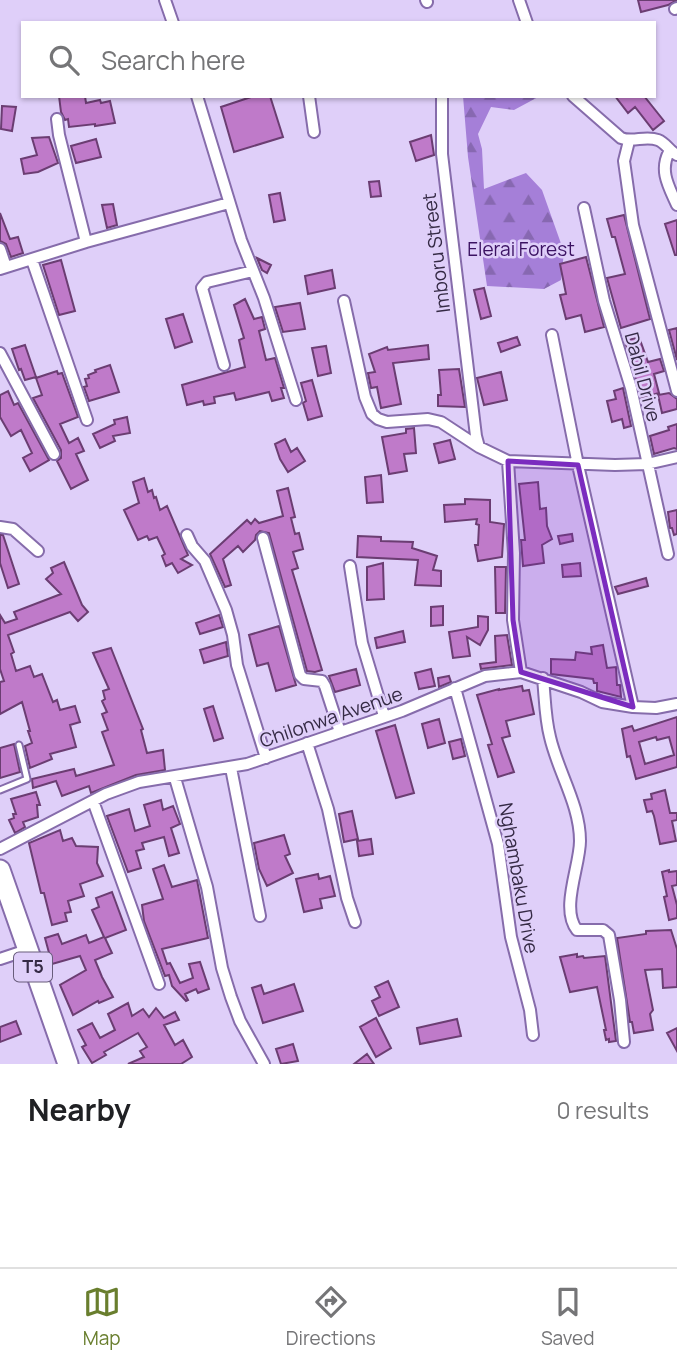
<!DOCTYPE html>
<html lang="en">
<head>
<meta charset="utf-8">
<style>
  :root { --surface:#fff; --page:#f6f6f6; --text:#202124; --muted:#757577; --line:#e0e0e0; --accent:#697e2e }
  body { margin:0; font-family:Manrope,sans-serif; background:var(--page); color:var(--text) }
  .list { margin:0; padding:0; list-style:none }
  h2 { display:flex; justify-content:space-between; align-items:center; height:91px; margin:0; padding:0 28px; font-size:30px }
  h2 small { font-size:23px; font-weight:400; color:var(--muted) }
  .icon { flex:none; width:38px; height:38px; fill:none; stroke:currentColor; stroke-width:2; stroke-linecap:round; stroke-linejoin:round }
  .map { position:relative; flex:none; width:677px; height:1064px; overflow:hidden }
  .search { position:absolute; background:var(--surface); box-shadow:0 2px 5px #0004; left:21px; right:21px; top:21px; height:77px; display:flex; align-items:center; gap:18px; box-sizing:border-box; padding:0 24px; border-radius:0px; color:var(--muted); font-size:26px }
  .sheet { height:203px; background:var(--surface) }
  nav { display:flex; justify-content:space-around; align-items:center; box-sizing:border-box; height:98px; border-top:2px solid var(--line); background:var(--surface); font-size:19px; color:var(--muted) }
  nav a { display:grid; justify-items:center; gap:4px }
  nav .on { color:var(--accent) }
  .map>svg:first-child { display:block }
  .forest { fill:url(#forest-firs) }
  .building { fill:#bf7ac9; stroke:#6b3d72; stroke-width:2; fill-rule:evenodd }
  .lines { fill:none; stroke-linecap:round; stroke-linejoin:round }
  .lane-casing { stroke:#866cab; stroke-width:9 }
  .street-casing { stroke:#866cab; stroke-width:14 }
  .highway-casing { stroke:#866cab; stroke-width:23 }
  .lane { stroke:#fff; stroke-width:5 }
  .street { stroke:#fff; stroke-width:10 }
  .highway { stroke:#fff; stroke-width:19 }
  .marked { fill:#7b2cbf; fill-opacity:0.2; stroke:#7b2cbf; stroke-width:5; stroke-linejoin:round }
  .labels { text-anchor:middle; stroke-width:5; stroke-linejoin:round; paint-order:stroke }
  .shield { fill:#dfcff9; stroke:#685c7b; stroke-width:2 }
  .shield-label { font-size:18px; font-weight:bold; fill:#352a45 }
  .park-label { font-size:19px; fill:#3b1262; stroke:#dfcff9 }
  .street-label { font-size:19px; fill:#352a45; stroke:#dfcff9 }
</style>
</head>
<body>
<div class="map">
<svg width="677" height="1064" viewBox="0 0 677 1064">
  <defs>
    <pattern id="forest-firs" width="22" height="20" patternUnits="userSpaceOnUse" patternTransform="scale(1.75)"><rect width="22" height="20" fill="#a57fd8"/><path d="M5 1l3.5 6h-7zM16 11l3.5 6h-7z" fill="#8768b1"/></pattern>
  </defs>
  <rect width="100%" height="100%" fill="#dfcff9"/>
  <path class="forest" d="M463,96H540L514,110L491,107L478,134L482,149L484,189L526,173L542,190L564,252L561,280L544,289L487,286L468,157Z"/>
  <path class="building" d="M638,0H677L668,5L641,12Z
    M59,96H85L86,103L100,100L101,103L110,101L115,123L95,126V124L69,127L68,119L65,120L61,112Z
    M254,96H270L283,137L234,152L221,107Z
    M615,96H644L664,121L653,130L635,107L628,113Z
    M2,106L16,107L12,131L1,129Z
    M431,135L434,155L416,161L410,142Z
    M49,137L58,163L38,172L24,174L21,159L37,155L32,138Z
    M96,139L101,157L76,163L71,146Z
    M379,181L381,196L371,197L369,182Z
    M280,193L285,220L274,222L269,195Z
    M113,204L117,225L107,228L102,205Z
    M0,213L10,239L18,237L23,253L11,257L6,244L0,241Z
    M624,215L650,319L621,328L607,278L625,274L615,237H612L607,219Z
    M677,220V255H675L665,224Z
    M586,257L604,327L585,332L581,315L566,319L560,295L566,294L560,264Z
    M257,258L271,265L267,273L262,270Z
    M61,260L75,311L59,315L43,265Z
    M332,270L335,288L308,294L305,276Z
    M484,288L491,316L481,319L474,290Z
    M245,299L254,319L262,317L265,329L259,331L266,360L275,358L284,388H281L284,398L272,401L269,392L236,400L234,393L214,397L215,403L204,405L203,401L187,405L182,385L245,367L239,340L244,338L234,305Z
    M300,303L305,329L283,332L275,307Z
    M183,314L192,342L175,348L166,319Z
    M677,328V360L669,330Z
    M517,337L520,345L501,352L498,343Z
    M639,337L648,362L660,359L664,371L654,374L659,393L641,398L625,341Z
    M25,345L36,377L25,380L21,369L19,370L12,349Z
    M428,345L429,359L393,363L401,404L381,408L377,387L371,388L368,373L375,372L369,354L387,347L388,350Z
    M326,346L331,373L318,376L312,348Z
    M110,365L119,392L89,401L84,387L87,386L85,379L89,378L88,375L96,372L95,370Z
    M459,369L465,407L438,406V395H441L439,370Z
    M57,371L58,374L62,373L78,417L60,424L69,443L78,438L84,451L76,454L88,480L71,489L57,461L61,458V450L33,398L42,395L36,378Z
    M501,372L507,400L484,405L477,378Z
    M312,380L322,416L308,420L303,403L306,401L301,383Z
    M623,388L631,426L624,428L622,419L612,422L607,401L616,399L614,391Z
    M8,391L14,405L18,403L49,460L30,471L23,458L32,453L21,430L11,436L0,417V395Z
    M669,393L677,399V409L662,413L658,395Z
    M127,417L130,433L113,436L115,441L100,448L93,434L115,424L114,420Z
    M677,424V449L674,448L654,454L650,436L669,430L668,427Z
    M414,428L416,453L404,454L407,471L389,474L382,437L406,433V429Z
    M285,439L291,452L297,448L305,461L288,472L280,459L275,444Z
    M450,440L455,459L439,463L434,444Z
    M381,475L383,502L367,503L365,477Z
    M144,478L148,492L152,490L154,498L156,497L160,510L167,506L188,555L181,559L192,565L178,573L172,563L166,566L162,556L165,554L157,537L149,540L147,536L138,540L124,510L139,503L133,482Z
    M538,482L540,509L546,508L547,526L552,539L542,545L544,563L523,566L521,540H525L519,484Z
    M288,488L295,517L291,518L295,534L299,533L303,549L293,552L298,568L292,570L322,670L315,672L307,671L269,533L260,531L256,535L255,540L243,552L238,546L223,559L231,585L225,587L210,554L247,520L251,524L255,519L259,523L283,516L277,491Z
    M465,499L490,500V522L504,524L502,557L478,561L475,545H478L479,525L476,524L477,519L445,522L444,505L465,504Z
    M677,510V534L674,535L672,528H670L668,512Z
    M572,534L573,541L560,544L558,536Z
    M0,535H3L19,584L8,588L0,563Z
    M358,536L381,537V541L413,542L412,548L437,556L433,570L441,571V586L415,585L418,560L357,557Z
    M64,562L82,605L88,612L78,621L70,612L8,635L14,652L11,654L16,671L30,666L34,677L42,674L53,702L57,700L60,710L75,706L80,722L70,725L76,747L50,754L52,759L30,768L25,746L32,743L28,731H30L22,702L0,714V682L4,681L0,669V615L5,623L17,619L14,612L61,594L46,579L53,573L51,568Z
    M383,563L384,599L367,600V567Z
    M580,563L581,576L563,577L562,565Z
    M495,567H506L505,613H496Z
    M646,578L648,586L618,594L615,587Z
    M443,606V625L431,626V607Z
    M219,615L223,627L200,634L196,623Z
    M478,616L488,617V630L480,645L467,637L470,656L453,658L449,632L478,627Z
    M279,626L296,685L276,691L268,663L257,666L249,635Z
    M403,631L405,642L377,648L375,638Z
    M507,635L512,665L481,669L480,664L496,662L495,636Z
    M226,642L228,656L204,663L200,650Z
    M603,645L607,668L616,667L617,685H620L621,697L597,691V683H594L593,679L551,674V659L575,660L576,652L592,654L591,647Z
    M111,648L143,729L141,730L147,753L163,750L165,770L136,775L91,793L89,786L62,796L56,781L33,788L32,779L74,769L76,776L114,765L102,732L108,730L102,714L107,712L102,701L105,699L103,691L109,689L93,653Z
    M356,669L360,685L335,692L329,676Z
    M431,669L435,686L419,689L415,673Z
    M449,676L451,682L439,687L438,678Z
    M522,686L523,691L529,690L534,714L506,721L510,736L502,738L514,772L498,777L488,745L492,744L477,695L499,689V690Z
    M213,706L223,738L214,741L204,709Z
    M677,717V767L636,779L630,756L627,757L622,729L632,726L634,731ZM656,737L657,740L669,737L674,755L645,764L639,742Z
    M439,719L445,743L428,748L422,724Z
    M395,725L414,793L396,798L376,731Z
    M461,739L465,756L453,759L449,742Z
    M14,744L20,772L0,778V748Z
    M665,790L670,813H677V820L672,821L676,841L660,844L654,816L652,811L647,812L644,800L652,799L651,794Z
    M36,792L40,805H37L38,817L23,822L25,827L15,833L9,820L14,818L13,814H16L11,799Z
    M161,800L163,810L173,806L180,824L171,828L179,853L169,856L164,837L142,843L144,849L136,851L141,868L128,872L107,816L129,809L135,831L150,826L144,805Z
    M352,811L358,839L344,842L339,814Z
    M60,830L63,841L72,838L76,846L98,847L97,863L103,876L80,884L84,896L68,901L71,912L65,913L67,921L52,925L44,893H41L29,843Z
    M284,835L290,854L285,856L293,873L267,886L259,869L254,843Z
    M371,839L373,854L359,856L357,841Z
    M164,865L172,887L197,880L208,938L162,949L167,964L170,963L180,983L193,978L189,964L200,962L209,989L198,993L196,989L185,994L188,1000L186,1001L172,986L169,975L165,976L144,921L142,905L163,899L153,869Z
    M669,870V872L677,871V885L672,886L677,905V918L669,920L664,897L667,896L662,872Z
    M318,874L319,879L330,876L335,896L320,899L322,908L304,912L296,879Z
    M112,892L126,930L105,938L112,953L95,960L102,977L113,997L99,1003L98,1001L73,1015L60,985L86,970L80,956L52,964L45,938L58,934L62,944L86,935L89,943L104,937L92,910L99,907L96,898Z
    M671,930L677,949V987L663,988L662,969L645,970L653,1010L650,1014L653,1030L634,1033L632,1022H630L617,938L646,934V931Z
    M577,954V957L583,956L584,958L605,956L616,1041L609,1042V1039L606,1040L604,1030H606L597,987L570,992L560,957Z
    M388,981L399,1007L379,1016L372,1001L380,997L375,987Z
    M294,984L303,1011L263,1023L252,988L261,985L264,994Z
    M128,1003L132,1016L143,1009L149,1017L156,1008L164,1018L175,1012L179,1020L164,1025L175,1045L183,1040L192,1057L181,1064H128L144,1057L140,1051L147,1047L138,1033L104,1052L106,1055L92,1063L82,1047L86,1045L78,1030L92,1023L100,1038L115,1030L108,1014Z
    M376,1018L391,1048L376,1057L360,1027Z
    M457,1019L461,1036L420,1044L417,1028Z
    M16,1021L21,1034L0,1042V1027Z
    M677,1028V1051L667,1033Z
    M293,1044L298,1061L281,1064L276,1049Z
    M367,1054L374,1064H354Z"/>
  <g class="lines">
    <defs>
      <path id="lane" d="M0,790L27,779L19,745"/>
      <path id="street" d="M165,0L173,23
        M426,0L427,2
        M519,0L527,23
        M675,9L677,8
        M197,96L241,240L264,298L296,400
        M309,96L314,132
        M442,96V154L476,436L479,447
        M573,96L621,138C633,143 645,135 658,140C666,143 669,151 677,155
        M57,119L59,135L86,242
        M629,141L624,161L633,225L677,391
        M669,152C659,171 669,187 677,205
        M584,208L604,301L631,388L668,554
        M0,249L6,267
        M32,260L87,420
        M0,269L86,242L229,203
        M344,301L365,397L372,414L378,419L387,422L428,419L441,422L479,447L508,461L615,465L647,464L677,457
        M552,335L578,465L633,707
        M0,353L54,454
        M224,365L202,288L207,282L253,271
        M508,461L514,553L513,620L521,672
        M0,527L13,529L38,551
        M187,535L192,546L205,561L226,610L233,635L237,665L266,758
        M263,538L300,675L304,679L322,681L325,686L340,732
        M350,566L362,643L384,716
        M543,678C545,698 545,718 550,737C558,772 580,805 580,841C580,866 560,909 577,930H603L609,935L620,1000L624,1042
        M455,688L498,844L511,937L530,1010L533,1035
        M307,743L328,809L347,898L355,922
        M231,768L260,916
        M175,778L207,887L222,968L231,997L240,1021L264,1064
        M93,801L159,984
        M0,849L106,794L139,782L247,764L402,711L485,676L521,672L581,692L602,702L633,707L656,708L677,704
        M0,959L27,950"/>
      <path id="highway" d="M0,870L68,1064"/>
    </defs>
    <use href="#lane" class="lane-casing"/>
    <use href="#street" class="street-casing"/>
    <use href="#highway" class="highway-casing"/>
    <use href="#lane" class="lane"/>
    <use href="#street" class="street"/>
    <use href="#highway" class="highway"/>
  </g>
  <path class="marked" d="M508,461L578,465L633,707L521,672L513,620Z"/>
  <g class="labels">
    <rect class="shield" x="14" y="952.5" width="38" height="29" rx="5"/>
    <g class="shield-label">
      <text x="33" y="973">T5</text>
    </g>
    <g class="park-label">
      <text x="521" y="256">Elerai Forest</text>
    </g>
    <g class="street-label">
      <text transform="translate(436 253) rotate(-97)" y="7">Imboru Street</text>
      <text transform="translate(643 377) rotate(75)" y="7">Dabil Drive</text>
      <text transform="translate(331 717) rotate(-19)" y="7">Chilonwa Avenue</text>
      <text transform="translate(519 878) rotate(80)" y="7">Nghambaku Drive</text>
    </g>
  </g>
</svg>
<div class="search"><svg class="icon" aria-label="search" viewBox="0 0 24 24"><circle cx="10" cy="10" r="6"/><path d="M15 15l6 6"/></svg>Search here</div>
</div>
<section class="sheet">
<h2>Nearby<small>0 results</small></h2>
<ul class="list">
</ul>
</section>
<nav>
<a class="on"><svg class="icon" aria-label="map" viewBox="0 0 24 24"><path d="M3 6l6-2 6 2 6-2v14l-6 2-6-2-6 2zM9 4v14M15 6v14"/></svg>Map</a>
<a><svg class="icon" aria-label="directions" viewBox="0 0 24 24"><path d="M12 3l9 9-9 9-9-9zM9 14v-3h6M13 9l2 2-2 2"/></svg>Directions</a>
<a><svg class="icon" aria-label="saved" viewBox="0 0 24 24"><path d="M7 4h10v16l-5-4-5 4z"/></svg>Saved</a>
</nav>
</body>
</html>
